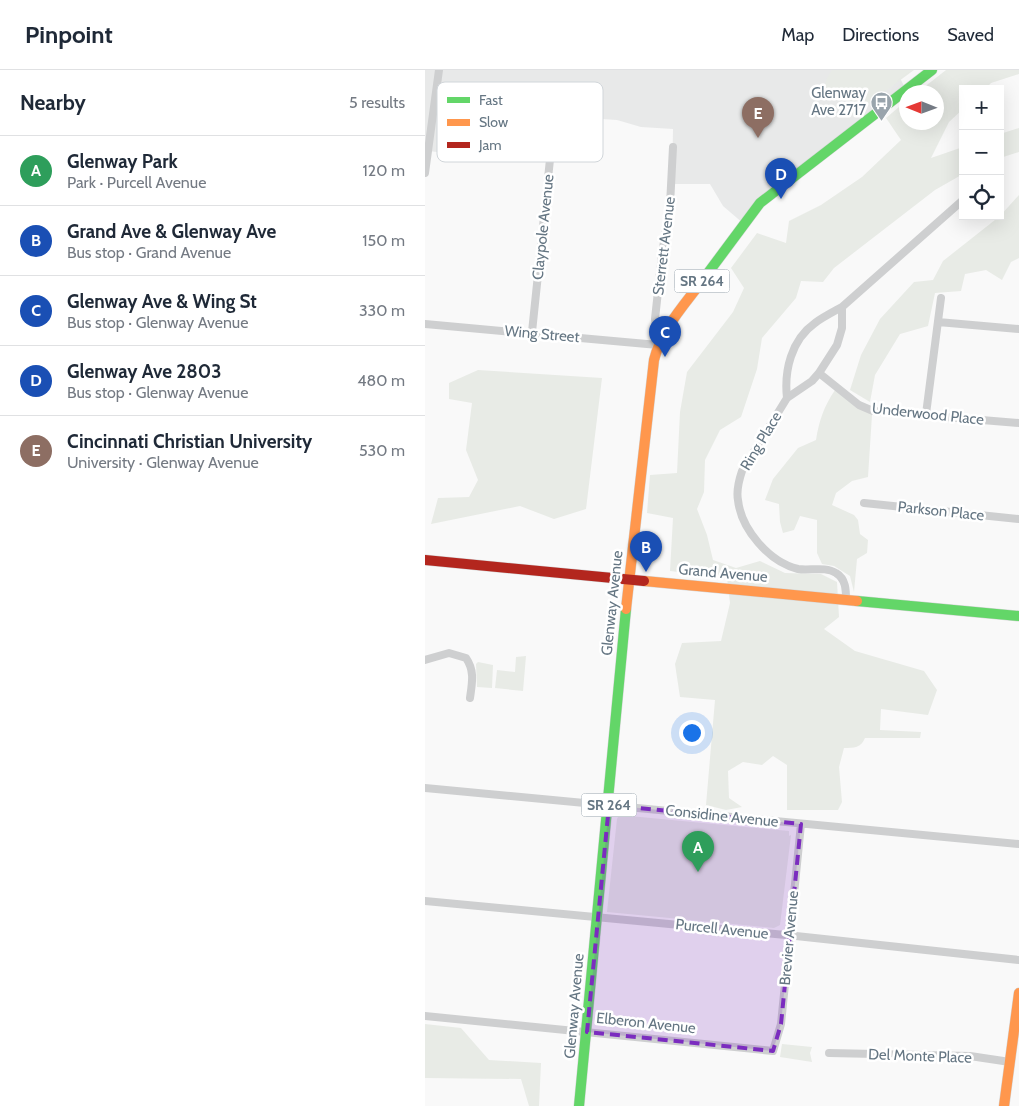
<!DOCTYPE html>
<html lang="en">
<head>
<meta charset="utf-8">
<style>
  :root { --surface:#fff; --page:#f2f2f3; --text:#1f2937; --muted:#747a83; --line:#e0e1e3; --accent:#7c3aed }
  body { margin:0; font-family:Cabin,sans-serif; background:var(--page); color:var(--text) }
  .controls { position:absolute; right:15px; top:15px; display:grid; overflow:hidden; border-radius:0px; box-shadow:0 5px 20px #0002 }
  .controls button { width:45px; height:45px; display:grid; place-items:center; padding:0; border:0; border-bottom:1px solid var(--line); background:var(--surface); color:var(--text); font:25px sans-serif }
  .compass { position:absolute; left:474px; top:15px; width:45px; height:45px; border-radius:50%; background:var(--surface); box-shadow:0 5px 20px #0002; rotate:271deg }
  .you { position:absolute; left:266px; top:662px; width:18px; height:18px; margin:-12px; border:4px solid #fff; border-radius:50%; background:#1a73e8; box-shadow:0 0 0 8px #1a73e833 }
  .badge { display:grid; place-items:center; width:32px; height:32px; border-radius:50%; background:var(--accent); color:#fff; font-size:16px; font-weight:700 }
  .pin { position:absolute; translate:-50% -41px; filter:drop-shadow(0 1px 2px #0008) }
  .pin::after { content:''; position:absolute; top:26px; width:18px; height:15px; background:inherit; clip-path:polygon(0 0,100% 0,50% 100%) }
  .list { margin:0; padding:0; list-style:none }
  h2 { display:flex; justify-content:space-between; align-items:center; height:65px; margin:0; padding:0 20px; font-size:21px }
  h2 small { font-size:16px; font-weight:400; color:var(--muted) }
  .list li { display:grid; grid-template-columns:32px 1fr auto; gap:15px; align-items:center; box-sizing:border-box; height:70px; padding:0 20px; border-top:1px solid var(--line) }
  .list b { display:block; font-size:19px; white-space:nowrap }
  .list p { margin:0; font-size:16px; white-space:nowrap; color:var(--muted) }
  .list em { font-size:16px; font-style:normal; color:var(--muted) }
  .icon { flex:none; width:28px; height:28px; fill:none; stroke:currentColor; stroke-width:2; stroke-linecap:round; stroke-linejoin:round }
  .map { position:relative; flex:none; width:594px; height:1036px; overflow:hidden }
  header { display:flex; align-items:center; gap:30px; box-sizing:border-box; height:70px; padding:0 25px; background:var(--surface); border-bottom:1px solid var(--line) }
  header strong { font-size:24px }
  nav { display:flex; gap:28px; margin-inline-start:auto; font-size:18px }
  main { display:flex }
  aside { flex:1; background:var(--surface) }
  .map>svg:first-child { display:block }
  .built { fill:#e8e9e9 }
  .green { fill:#e8ebe6 }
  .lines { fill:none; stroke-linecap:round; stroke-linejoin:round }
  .fast-casing { stroke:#d5d6d7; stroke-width:11 }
  .slow-casing { stroke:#d5d6d7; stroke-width:11 }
  .jam-casing { stroke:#d5d6d7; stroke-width:11 }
  .street { stroke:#cecfd0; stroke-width:8 }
  .fast { stroke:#63d668; stroke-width:10 }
  .slow { stroke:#ff974d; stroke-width:10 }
  .jam { stroke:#b3261e; stroke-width:10 }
  .marked { fill:#7b2cbf; fill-opacity:0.2; stroke:#7b2cbf; stroke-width:4; stroke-dasharray:10 6; stroke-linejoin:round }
  .labels { text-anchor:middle; stroke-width:5; stroke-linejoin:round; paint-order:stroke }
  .shield { fill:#fff; stroke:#939fa8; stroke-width:1 }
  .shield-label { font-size:14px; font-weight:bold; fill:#657683 }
  .poi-label { font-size:15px; fill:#657683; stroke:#fff; text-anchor:end }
  .street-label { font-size:15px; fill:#657683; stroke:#fff }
  .key { fill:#fff; stroke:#d1d6da; stroke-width:1 }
  .key-label { font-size:14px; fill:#657683 }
</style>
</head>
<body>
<header>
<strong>Pinpoint</strong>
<nav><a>Map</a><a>Directions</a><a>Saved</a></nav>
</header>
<main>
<aside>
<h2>Nearby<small>5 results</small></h2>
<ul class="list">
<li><span class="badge" style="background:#2e9e5b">A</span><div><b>Glenway Park</b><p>Park · Purcell Avenue</p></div><em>120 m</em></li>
<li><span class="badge" style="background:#1a4fb4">B</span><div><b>Grand Ave &amp; Glenway Ave</b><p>Bus stop · Grand Avenue</p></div><em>150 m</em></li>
<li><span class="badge" style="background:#1a4fb4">C</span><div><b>Glenway Ave &amp; Wing St</b><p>Bus stop · Glenway Avenue</p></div><em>330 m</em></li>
<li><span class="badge" style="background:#1a4fb4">D</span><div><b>Glenway Ave 2803</b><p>Bus stop · Glenway Avenue</p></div><em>480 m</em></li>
<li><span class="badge" style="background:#8d6e63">E</span><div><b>Cincinnati Christian University</b><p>University · Glenway Avenue</p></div><em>530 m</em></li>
</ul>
</aside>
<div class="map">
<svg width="594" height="1036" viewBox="0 0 594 1036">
  <rect width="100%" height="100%" fill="#f9f9f9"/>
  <path class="built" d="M0,0H471L481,20L335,133L319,154L298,136L285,114H247L248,59L216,57L192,50L130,46L74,40L67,88L3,81L0,103Z"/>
  <path class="green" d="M407,0H489L428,45L427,31L396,26L402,8Z
    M521,0H594V4L566,13L560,19H538V39L524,52L506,88L538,77V104L510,120L409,198L398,212L376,211L371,228L337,268L332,299L316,347L295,360L280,390L279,422L272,439L282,465L288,490L311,498L335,491L360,503L396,504L412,512L414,547L399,559L430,581L499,601L512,620L503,645L456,639L455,660L496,662L495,668H440C436,678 429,678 419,678L414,697L417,732L413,740H362V695L348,686L337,695L318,692L303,701L304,728L317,737L301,740L281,735L290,630L255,627L250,594L257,573L296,571L305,533L302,508L245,501L248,448L222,443L225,405L252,403L255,342L262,302L308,242L319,218L306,198L332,163L361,173L364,151L396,135L437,107L476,70L461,48L481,31L482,52H512V22H493Z
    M594,58V82L575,88V64Z
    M594,125V188L586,192L577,210L561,200L540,204L536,221L510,223L503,256L475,264L450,305L445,332L425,320L436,285L455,249L489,212L508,210L518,191L575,146Z
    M53,300L177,308L161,439L129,449L95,436L6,454L13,428L44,427L53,410L41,380L47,333L24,329V313Z
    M410,320L447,345L443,407L427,411L411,423L407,435L429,445L433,450L435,464L443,470L442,483L432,489L429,522L425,506L409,496L397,494L392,483V450L375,446L369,460L358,463L355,452L354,434L340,430L348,409L373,378L391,370C394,351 399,336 410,320Z
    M101,586L98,621L70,618L72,600L90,602L91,587Z
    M53,592L68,595L67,618L52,617L51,594Z
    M194,745L364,761V766L366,765L355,855L349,858L182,842L192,749Z
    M0,954L36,958L64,990L116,993L114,1036H104L96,1009L0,1008Z
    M357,974L387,977L385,983L387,992L355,987Z"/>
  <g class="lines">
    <defs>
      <path id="fast" d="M271,219L335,133L507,0
        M432,531L594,546
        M154,1036L201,539"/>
      <path id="slow" d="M219,511L432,531
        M201,539L229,290C236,262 254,241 271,219
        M579,1036L594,923"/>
      <path id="jam" d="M0,490L219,511"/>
    </defs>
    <use href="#fast" class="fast-casing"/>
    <use href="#slow" class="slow-casing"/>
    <use href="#jam" class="jam-casing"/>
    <path class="street" d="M0,103L14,0
      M513,252L594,259
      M0,254L233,275L230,249L237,184L245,135L248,77
      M107,262L129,51
      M394,303L434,335L448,341L594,353
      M362,328C359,301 366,270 390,253C398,247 408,242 417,237
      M501,344L516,228
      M439,433L594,449
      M421,530C421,520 421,509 411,503C400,496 385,501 373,499C344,492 316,459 313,430C311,420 314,410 317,401L362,328L387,311L394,303L412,275L417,258V237L538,130
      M0,590L24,583L41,588C50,601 47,613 45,628
      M0,718L594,774
      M0,831L371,866L594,890
      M0,946L348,981L356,954L376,754
      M404,983L545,986L585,992"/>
    <use href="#fast" class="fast"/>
    <use href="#slow" class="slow"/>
    <use href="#jam" class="jam"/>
  </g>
  <path class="marked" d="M184,735L376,754L356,954L348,981L162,962Z"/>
  <defs>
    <symbol id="bus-pin" viewBox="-11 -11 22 30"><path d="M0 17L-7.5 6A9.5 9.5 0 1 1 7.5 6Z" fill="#99a4ac" stroke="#fff"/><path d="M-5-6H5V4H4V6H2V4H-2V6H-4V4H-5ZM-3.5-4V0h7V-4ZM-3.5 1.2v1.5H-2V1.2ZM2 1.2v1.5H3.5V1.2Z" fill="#fff"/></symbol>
  </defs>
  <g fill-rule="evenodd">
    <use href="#bus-pin" x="444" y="20" width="25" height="34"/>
  </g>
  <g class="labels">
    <g class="shield">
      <rect x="249.5" y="199.5" width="55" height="23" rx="4"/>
      <rect x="156.5" y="723.5" width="55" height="23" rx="4"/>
    </g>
    <g class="shield-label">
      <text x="277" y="216">SR 264</text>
      <text x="184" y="740">SR 264</text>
    </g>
    <g class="poi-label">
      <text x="441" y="28">Glenway<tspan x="441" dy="17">Ave 2717</tspan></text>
    </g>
    <g class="street-label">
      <text transform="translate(118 157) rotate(-84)" y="5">Claypole Avenue</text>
      <text transform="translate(239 176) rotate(-83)" y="5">Sterrett Avenue</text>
      <text transform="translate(117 264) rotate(5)" y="5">Wing Street</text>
      <text transform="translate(503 344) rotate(6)" y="5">Underwood Place</text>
      <text transform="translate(336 371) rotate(-59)" y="5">Ring Place</text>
      <text transform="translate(516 441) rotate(6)" y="5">Parkson Place</text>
      <text transform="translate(298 503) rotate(5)" y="5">Grand Avenue</text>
      <text transform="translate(187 533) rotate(-84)" y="5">Glenway Avenue</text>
      <text transform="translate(297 746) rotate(6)" y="5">Considine Avenue</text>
      <text transform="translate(297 859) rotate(6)" y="5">Purcell Avenue</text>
      <text transform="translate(364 868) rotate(-85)" y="5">Brevier Avenue</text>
      <text transform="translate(149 936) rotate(-85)" y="5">Glenway Avenue</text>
      <text transform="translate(221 953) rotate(6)" y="5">Elberon Avenue</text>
      <text transform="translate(495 986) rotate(2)" y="5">Del Monte Place</text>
    </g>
  </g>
  <rect x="12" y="12" width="166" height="80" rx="8" class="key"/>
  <rect x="22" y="27" width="23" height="6" fill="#63d668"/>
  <rect x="22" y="49" width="23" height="7" fill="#ff974d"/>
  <rect x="22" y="72" width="23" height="6" fill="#b3261e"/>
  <g class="key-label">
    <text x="54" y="35">Fast</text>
    <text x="54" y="57">Slow</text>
    <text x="54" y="80">Jam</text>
  </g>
</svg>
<div class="controls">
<button>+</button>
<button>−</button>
<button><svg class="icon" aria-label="locate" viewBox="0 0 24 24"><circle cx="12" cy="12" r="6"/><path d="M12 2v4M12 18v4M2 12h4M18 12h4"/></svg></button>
</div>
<svg class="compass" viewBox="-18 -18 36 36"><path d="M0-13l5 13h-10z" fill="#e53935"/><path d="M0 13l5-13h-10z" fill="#747a83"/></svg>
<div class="you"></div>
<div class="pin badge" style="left:273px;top:802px;background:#2e9e5b">A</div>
<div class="pin badge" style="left:221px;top:502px;background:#1a4fb4">B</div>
<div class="pin badge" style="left:240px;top:287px;background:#1a4fb4">C</div>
<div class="pin badge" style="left:356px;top:129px;background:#1a4fb4">D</div>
<div class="pin badge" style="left:333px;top:68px;background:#8d6e63">E</div>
</div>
</main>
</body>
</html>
